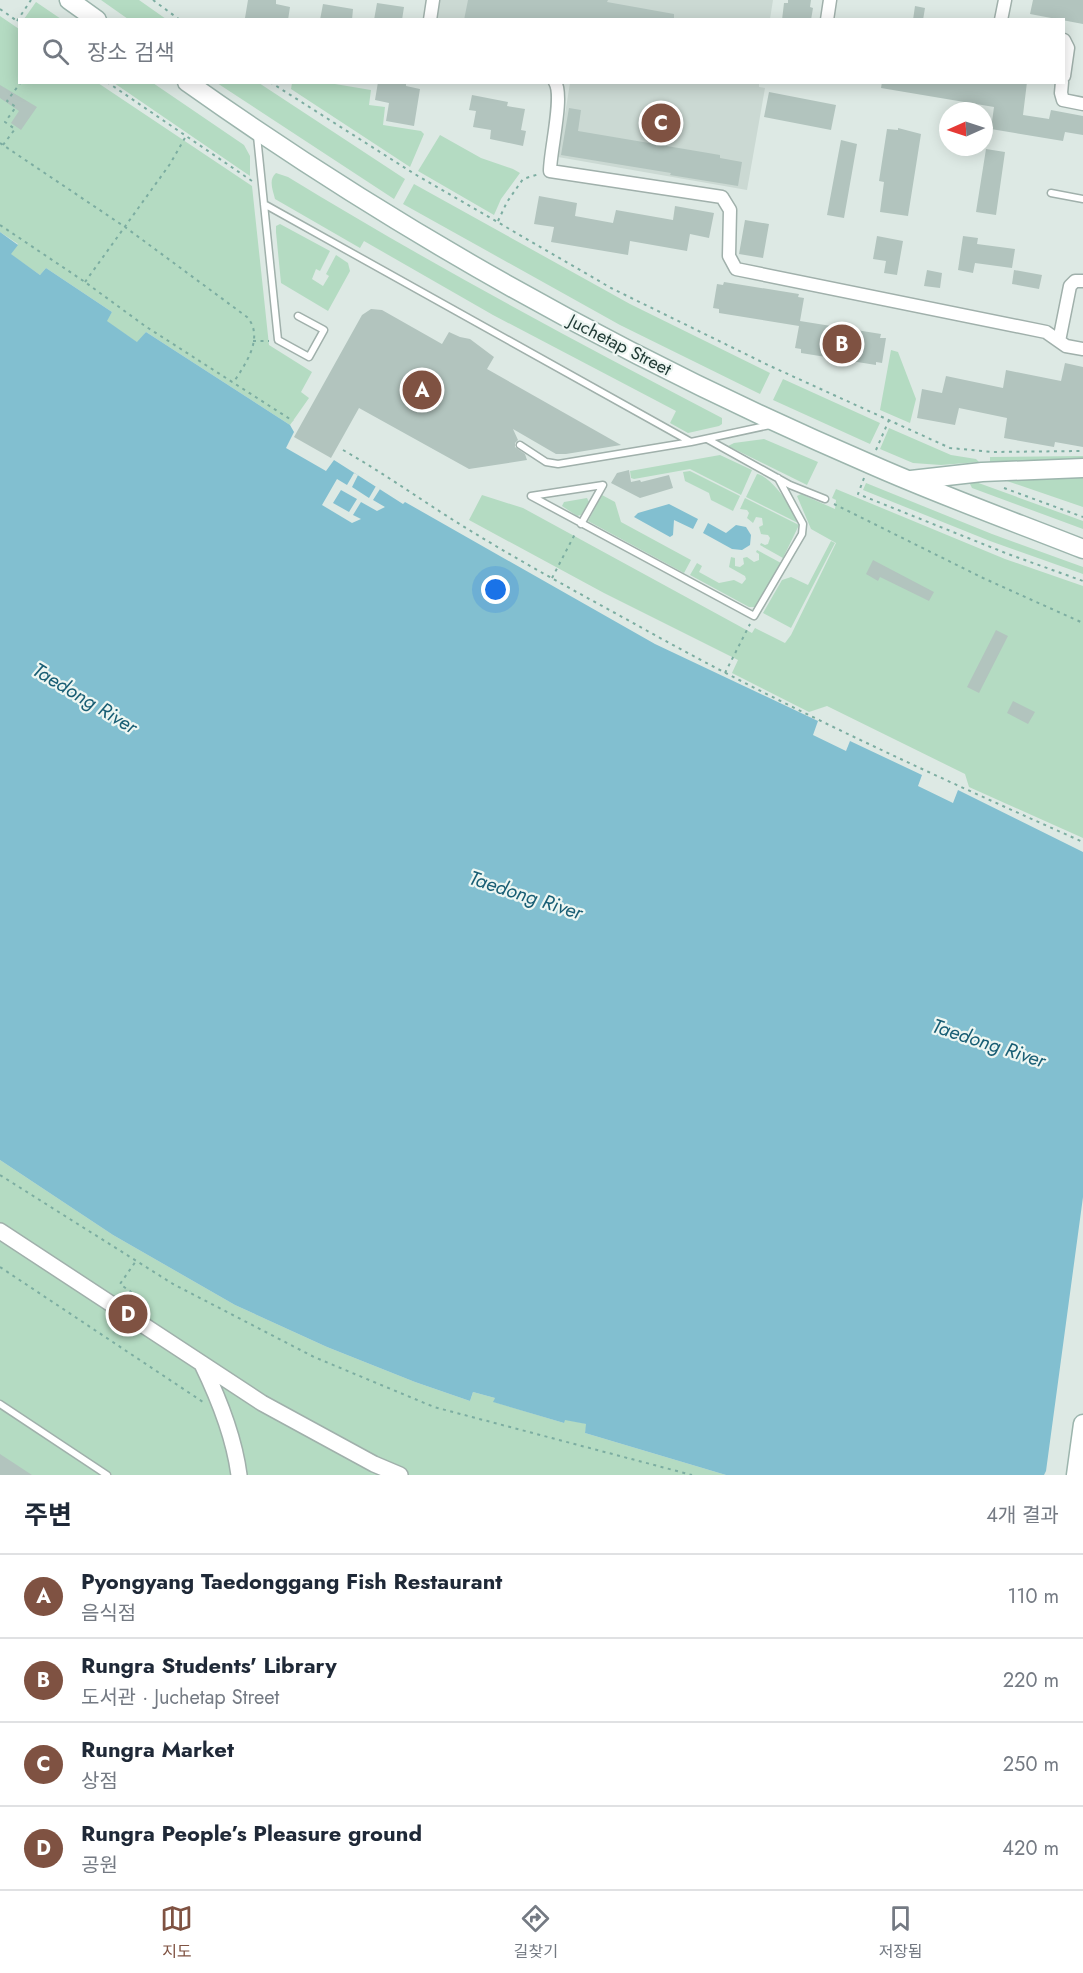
<!DOCTYPE html>
<html lang="ko">
<head>
<meta charset="utf-8">
<style>
  :root { --surface:#fff; --page:#f6f6f7; --text:#1f2937; --muted:#747a83; --line:#e0e1e3; --accent:#7f5242 }
  body { margin:0; font-family:Jost,"Noto Sans KR",sans-serif; background:var(--page); color:var(--text) }
  .compass { position:absolute; left:939px; top:102px; width:54px; height:54px; border-radius:50%; background:var(--surface); box-shadow:0 3px 15px #0003; rotate:267deg }
  .you { position:absolute; left:496px; top:590px; width:21px; height:21px; margin:-15px; border:4px solid #fff; border-radius:50%; background:#1a73e8; box-shadow:0 0 0 9px #1a73e833 }
  .badge { display:grid; place-items:center; width:39px; height:39px; border-radius:50%; background:var(--accent); color:#fff; font-size:20px; font-weight:700 }
  .pin { position:absolute; translate:-50% -50%; border:3px solid #fff; box-shadow:0 2px 6px #0006 }
  .list { margin:0; padding:0; list-style:none }
  h2 { display:flex; justify-content:space-between; align-items:center; height:78px; margin:0; padding:0 24px; font-size:26px }
  h2 small { font-size:20px; font-weight:400; color:var(--muted) }
  .list li { display:grid; grid-template-columns:39px 1fr auto; gap:18px; align-items:center; box-sizing:border-box; height:84px; padding:0 24px; border-top:2px solid var(--line) }
  .list b { display:block; font-size:22px; white-space:nowrap }
  .list p { margin:0; font-size:20px; white-space:nowrap; color:var(--muted) }
  .list em { font-size:20px; font-style:normal; color:var(--muted) }
  .icon { flex:none; width:33px; height:33px; fill:none; stroke:currentColor; stroke-width:2; stroke-linecap:round; stroke-linejoin:round }
  .map { position:relative; flex:none; width:1083px; height:1475px; overflow:hidden }
  .search { position:absolute; background:var(--surface); box-shadow:0 3px 15px #0003; left:18px; right:18px; top:18px; height:66px; display:flex; align-items:center; gap:15px; box-sizing:border-box; padding:0 21px; border-radius:0px; color:var(--muted); font-size:22px }
  .sheet { height:414px; background:var(--surface) }
  nav { display:flex; justify-content:space-around; align-items:center; box-sizing:border-box; height:84px; border-top:2px solid var(--line); background:var(--surface); font-size:16px; color:var(--muted) }
  nav a { display:grid; justify-items:center; gap:3px }
  nav .on { color:var(--accent) }
  .map>svg:first-child { display:block }
  .built { fill:#cbd9d3 }
  .green { fill:#b4dbc2 }
  .water { fill:#82bfd0 }
  .pier { fill:#dde9e4; fill-rule:evenodd }
  .building { fill:#b2c4be }
  .lines { fill:none; stroke-linecap:round; stroke-linejoin:round }
  .service-casing { stroke:#a0b0ab; stroke-width:9 }
  .minor-casing { stroke:#a0b0ab; stroke-width:15 }
  .tertiary-casing { stroke:#a0b0ab; stroke-width:18 }
  .secondary-casing { stroke:#9cb5ad; stroke-width:21 }
  .path { stroke:#7cada1; stroke-width:2; stroke-dasharray:3 4.5; stroke-linecap:butt }
  .service { stroke:#fff; stroke-width:6 }
  .minor { stroke:#fff; stroke-width:12 }
  .tertiary { stroke:#fff; stroke-width:15 }
  .secondary { stroke:#fff; stroke-width:18 }
  .labels { text-anchor:middle; stroke-width:4.5; stroke-linejoin:round; paint-order:stroke }
  .street-label { font-size:18px; fill:#1e3833; stroke:#edf6f2 }
  .water-label { font-size:20px; font-style:italic; fill:#195e74; stroke:#edf6f2 }
</style>
</head>
<body>
<div class="map">
<svg width="1083" height="1475" viewBox="0 0 1083 1475">
  <rect width="100%" height="100%" fill="#dde9e4"/>
  <path class="built" d="M439,0H773L770,19L437,20Z
    M759,82V87L765,88L747,190L558,157L570,83Z"/>
  <path class="green" d="M101,0H139L166,19H128Z
    M36,2L61,19H24Z
    M0,16L19,29L20,82L98,83L252,186L269,345L312,372L301,392L309,398L290,425L146,332L138,343L106,321L112,312L46,268L40,275L10,254L18,244L0,232Z
    M114,83H153L244,145L250,156V176Z
    M217,83H259L405,179L394,199Z
    M329,83L371,90L369,105L385,107L383,125L421,131L424,134L410,167L291,89L292,83Z
    M440,135L481,158L513,169L520,173L501,199L494,215L418,171Z
    M276,173L288,177C430,264 575,341 722,418V424L719,426L688,433L670,423L676,411L493,315L364,241L360,248L275,199C273,190 268,180 276,173Z
    M414,184L630,304L770,373L760,394L620,325L403,204Z
    M280,224L330,251L320,271L316,269L312,279L323,286L329,276L326,274L336,255L348,263L350,271L328,311L281,283L276,232V226Z
    M891,350L898,352L916,399L910,423L880,410Z
    M783,379L880,423L870,444L773,400Z
    M889,428L951,455L976,459L979,462L941,465L913,463L880,449Z
    M764,439L818,462L807,485L728,446L734,443Z
    M720,455L752,470L741,495L690,469L634,479L631,478L630,471Z
    M1083,456V462L990,463V457Z
    M690,471L740,496L733,511L711,500L709,493L685,481L683,472Z
    M757,474C771,476 794,509 798,523L746,497Z
    M1083,477V507L1001,479Z
    M973,481L1083,521V529L972,488L970,484Z
    M866,483L992,534L1083,567V574L990,541L863,490Z
    M836,489L1005,559L1083,586V838L969,787L965,774L827,706L809,712L732,673L738,660L604,593L469,520L482,495L523,508L752,633L755,628L785,643L791,635L836,543L811,529L797,496L801,494L835,509L836,500L832,498Z
    M602,495L615,502L621,522L691,560L684,573L588,521Z
    M587,498L589,502L581,515L577,516L562,506L564,502Z
    M745,498L799,525L783,558L760,545L761,543L765,545L768,544L770,538L768,535L761,534L759,527L763,525L762,518L756,517L753,523L747,518L749,513L747,510L740,509Z
    M831,541L835,543L791,628L763,613L782,580L791,577L808,585Z
    M757,550L781,563L756,607H749L690,575L697,563L702,566L699,572L719,583L734,580L742,584L746,579L745,576L729,567L731,557L735,558V566L740,567L744,564L743,558L747,557L754,562L759,560V554L756,552Z
    M0,1160L113,1235L235,1305L327,1347L415,1382L470,1401L473,1392L495,1398L494,1402L564,1423V1419L587,1424L585,1433L726,1475H0Z"/>
  <path class="water" d="M0,232L18,245L11,254L40,275L46,268L112,312L107,321L137,342L146,332L290,425L294,432L286,448L326,471L334,460L403,504L405,502L655,644L818,721L813,735L846,751L850,741L922,775L918,786L953,803L958,790L1083,852V1475H726L585,1433L586,1424L565,1420L564,1423L493,1402L495,1398L473,1392L470,1401L415,1382L327,1347L235,1305L113,1235L0,1160Z
    M669,504L698,519L693,529L674,520L673,535L670,537L634,517L638,513Z
    M708,523L726,533L736,525L746,527L751,535L750,545L742,550L732,549L703,533Z"/>
  <path class="pier" d="M354,473L358,475L352,487L369,498L376,486L380,489L373,500L385,507L377,511L361,502L353,515L361,519L352,523L322,505L337,479L347,485ZM341,490L357,499L349,512L333,503Z
    M1083,1197V1475H1044L1046,1471Z"/>
  <path class="building" d="M248,0H276V4L290,7L288,20L245,18Z
    M468,0H608L607,2L674,14V20H464Z
    M788,0H811L810,7L813,8L811,20H782L784,3H788Z
    M1033,0H1083V24L1030,14Z
    M377,3L404,7L402,20H374Z
    M323,4L353,9L352,20H320Z
    M915,6L925,8L923,20H913Z
    M378,82H406V86L420,89L414,126L386,121L389,103L375,100Z
    M882,82H1027L1023,115L1049,119L1051,110L1083,116V135L1065,132L1063,141L991,129L994,107L881,88Z
    M0,85L37,107L21,130L11,123L19,111L0,98Z
    M769,92L836,105L831,130L764,117Z
    M472,95L508,102L507,106L525,109L521,130L526,131L523,146L490,139L491,130L473,127L476,111L469,110Z
    M569,108L581,110L578,131L720,155V158L742,162L738,186L670,175L671,173L561,155Z
    M898,128L921,134L908,216L880,212L884,182L879,181L887,129L898,130Z
    M841,140L857,144L844,218L827,215Z
    M986,149L1005,152L996,215L976,212Z
    M539,196L577,203L575,216L613,223L616,210L673,220L675,206L714,213L709,238L690,234L687,251L630,241L628,255L551,242L554,227L534,224Z
    M745,220L769,224L763,258L739,254Z
    M877,236L903,241L897,275L884,273L886,261L873,259Z
    M963,236L978,238L977,244L1015,249L1012,268L975,263L973,273L958,270Z
    M927,270L942,273L940,288L924,286Z
    M1014,270L1042,275L1039,289L1012,284Z
    M724,282L799,294L798,297L804,298L800,321L881,334L880,338H886L882,363L876,362V365L801,353V349L795,348L799,326L719,313V309L713,308L717,284L723,285Z
    M371,309L382,310L442,344L449,332L460,337L470,339L494,357L487,369L621,445L566,454H556L513,429L518,440L515,443V447L525,454L527,460L469,469L359,408L331,458L294,437L362,315Z
    M1065,363L1083,367V447L1055,442L1054,447L1004,438L1007,418L959,408L955,425L917,418L922,389L942,393L946,376L1003,388L1006,370L1061,381Z
    M629,470L631,482L640,480L641,482L669,475L673,488L640,498L611,483L617,473Z
    M873,560L934,592L929,601L880,577L878,581L866,574Z
    M996,630L1008,636L979,693L967,687Z
    M1013,701L1035,712L1028,724L1007,713Z
    M0,1454L32,1475H0Z"/>
  <g class="lines">
    <defs>
      <path id="service" d="M257,136L278,340L309,357L324,330L298,316
        M1051,193L1083,199
        M264,204L691,442L770,425
        M707,439L790,485L825,499
        M520,445L546,462L558,464L691,442
        M581,524L603,485L531,496L754,616L802,534L803,524L778,478
        M0,1404L107,1475"/>
      <path id="minor" d="M430,20L433,0
        M827,20L830,0
        M1001,20L1005,0
        M1064,40L1068,48L1064,76
        M555,82C564,96 550,151 550,171L722,197L730,210L729,256L736,269L1046,332L1066,346L1083,349
        M1062,82L1061,93L1063,100L1083,104
        M1059,341L1070,286L1075,281H1083"/>
      <path id="tertiary" d="M0,1231L262,1403L374,1464L400,1475
        M202,1364C219,1399 234,1436 239,1475"/>
      <path id="secondary" d="M69,0L97,20
        M187,82C400,233 630,361 870,464C940,495 1012,521 1083,549
        M911,480L982,472L1083,468
        M1076,1475L1083,1424"/>
    </defs>
    <use href="#service" class="service-casing"/>
    <use href="#minor" class="minor-casing"/>
    <use href="#tertiary" class="tertiary-casing"/>
    <use href="#secondary" class="secondary-casing"/>
    <path class="path" d="M153,0L180,20
      M0,9L20,23
      M17,21L31,0
      M107,82L252,181
      M270,82L413,173L611,288L768,365L950,448L993,452L1083,451
      M0,143L125,227L247,317C265,337 245,365 233,383
      M3,145L15,129L5,122L16,107L7,101L21,82
      M498,221L507,202L523,179L539,174
      M0,225L85,282L145,326L293,421
      M85,282L170,164L186,136
      M253,341H269
      M343,450C380,471 414,495 450,518C510,556 573,590 635,624C779,705 931,774 1083,842
      M876,450L889,420
      M864,478L858,494L1008,554L1083,581
      M1004,488L1083,517
      M834,504L983,578L1083,623
      M552,578L576,532
      M725,673L750,624
      M0,1175L173,1284L314,1357L434,1407L692,1475
      M0,1267L203,1402
      M126,1299L131,1292L120,1284L136,1261"/>
    <use href="#service" class="service"/>
    <use href="#minor" class="minor"/>
    <use href="#tertiary" class="tertiary"/>
    <use href="#secondary" class="secondary"/>
  </g>
  <g class="labels">
    <g class="street-label">
      <text transform="translate(620 345) rotate(27)" y="6">Juchetap Street</text>
    </g>
    <g class="water-label">
      <text transform="translate(85 698) rotate(31)" y="7">Taedong River</text>
      <text transform="translate(526 895) rotate(18)" y="7">Taedong River</text>
      <text transform="translate(989 1043) rotate(18)" y="7">Taedong River</text>
    </g>
  </g>
</svg>
<svg class="compass" viewBox="-18 -18 36 36"><path d="M0-13l5 13h-10z" fill="#e53935"/><path d="M0 13l5-13h-10z" fill="#747a83"/></svg>
<div class="you"></div>
<div class="pin badge" style="left:422px;top:390px">A</div>
<div class="pin badge" style="left:842px;top:344px">B</div>
<div class="pin badge" style="left:661px;top:123px">C</div>
<div class="pin badge" style="left:128px;top:1314px">D</div>
<div class="search"><svg class="icon" aria-label="search" viewBox="0 0 24 24"><circle cx="10" cy="10" r="6"/><path d="M15 15l6 6"/></svg>장소 검색</div>
</div>
<section class="sheet">
<h2>주변<small>4개 결과</small></h2>
<ul class="list">
<li><span class="badge">A</span><div><b>Pyongyang Taedonggang Fish Restaurant</b><p>음식점</p></div><em>110 m</em></li>
<li><span class="badge">B</span><div><b>Rungra Students' Library</b><p>도서관 · Juchetap Street</p></div><em>220 m</em></li>
<li><span class="badge">C</span><div><b>Rungra Market</b><p>상점</p></div><em>250 m</em></li>
<li><span class="badge">D</span><div><b>Rungra People’s Pleasure ground</b><p>공원</p></div><em>420 m</em></li>
</ul>
</section>
<nav>
<a class="on"><svg class="icon" aria-label="map" viewBox="0 0 24 24"><path d="M3 6l6-2 6 2 6-2v14l-6 2-6-2-6 2zM9 4v14M15 6v14"/></svg>지도</a>
<a><svg class="icon" aria-label="directions" viewBox="0 0 24 24"><path d="M12 3l9 9-9 9-9-9zM9 14v-3h6M13 9l2 2-2 2"/></svg>길찾기</a>
<a><svg class="icon" aria-label="saved" viewBox="0 0 24 24"><path d="M7 4h10v16l-5-4-5 4z"/></svg>저장됨</a>
</nav>
</body>
</html>
